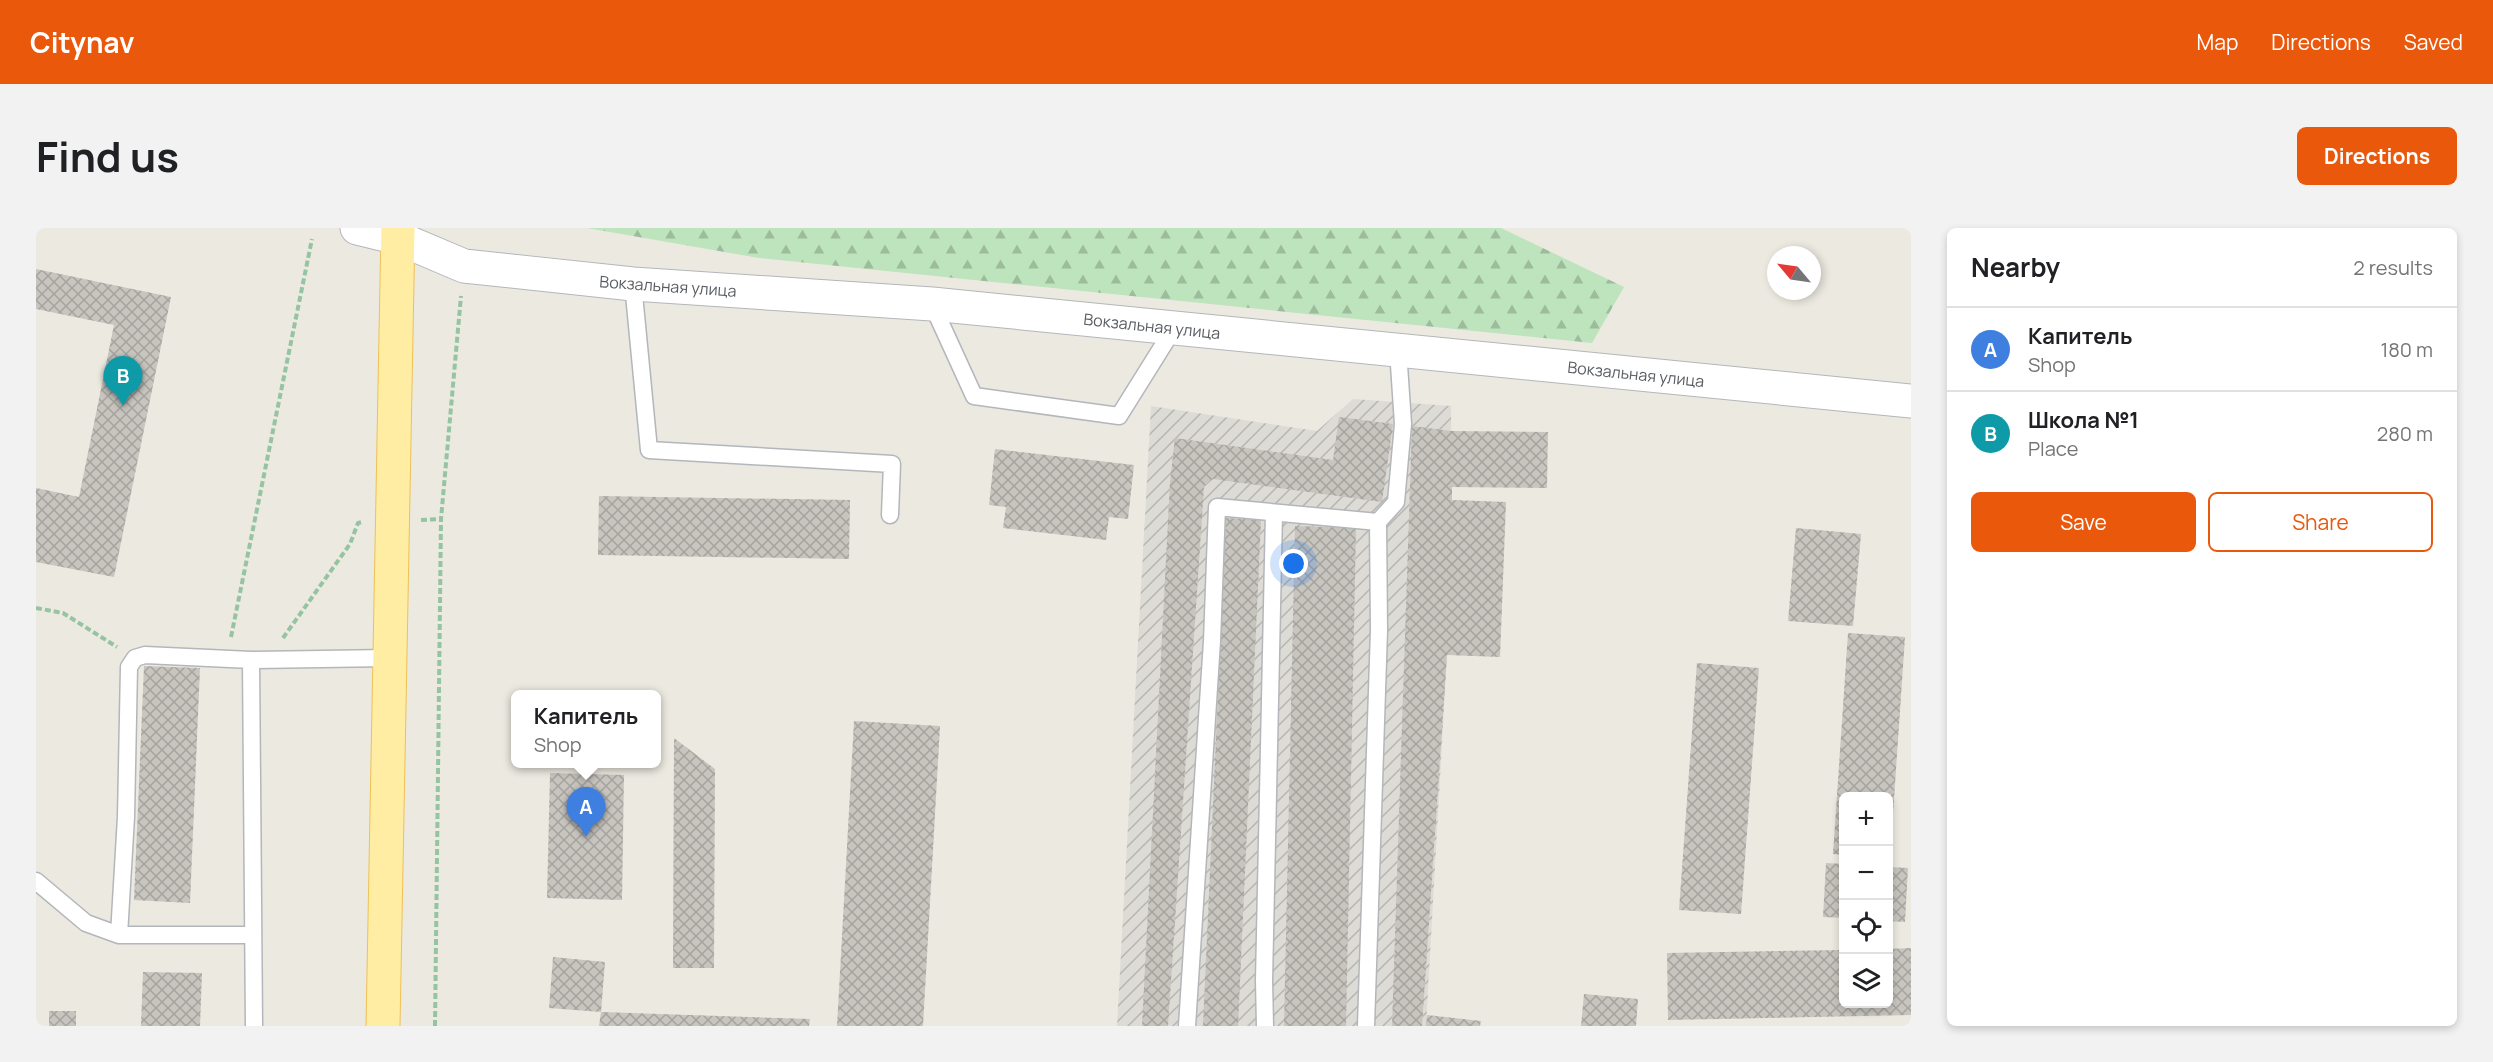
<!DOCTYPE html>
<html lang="en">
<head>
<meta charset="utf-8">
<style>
  :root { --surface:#fff; --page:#f2f2f2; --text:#202124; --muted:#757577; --line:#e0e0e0; --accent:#ea580c }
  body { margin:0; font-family:Manrope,sans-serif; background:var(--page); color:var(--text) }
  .controls { position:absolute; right:18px; bottom:18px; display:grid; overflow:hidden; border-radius:9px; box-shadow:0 3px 9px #0003 }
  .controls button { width:54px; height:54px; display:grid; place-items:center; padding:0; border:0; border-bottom:2px solid var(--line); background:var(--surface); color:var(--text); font:30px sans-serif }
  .compass { position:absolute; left:1731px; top:18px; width:54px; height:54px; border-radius:50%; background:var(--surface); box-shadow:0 3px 9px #0003; rotate:299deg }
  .you { position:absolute; left:1258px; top:336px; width:21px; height:21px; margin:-15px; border:4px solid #fff; border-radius:50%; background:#1a73e8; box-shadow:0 0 0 9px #1a73e833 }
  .badge { display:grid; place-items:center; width:39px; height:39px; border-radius:50%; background:var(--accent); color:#fff; font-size:20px; font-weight:700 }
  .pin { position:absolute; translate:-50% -50px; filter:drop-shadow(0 2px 3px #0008) }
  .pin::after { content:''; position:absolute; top:32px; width:21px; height:18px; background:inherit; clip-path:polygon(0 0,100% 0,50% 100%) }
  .popup { position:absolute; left:475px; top:462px; width:150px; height:78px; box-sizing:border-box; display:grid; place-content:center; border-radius:9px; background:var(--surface); filter:drop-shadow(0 2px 4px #0005); font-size:20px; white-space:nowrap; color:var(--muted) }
  .popup b { font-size:22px; color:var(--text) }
  .popup::after { content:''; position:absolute; left:50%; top:100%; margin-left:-12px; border:12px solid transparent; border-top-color:var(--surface) }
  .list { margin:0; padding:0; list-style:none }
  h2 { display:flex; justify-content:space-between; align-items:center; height:78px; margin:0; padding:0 24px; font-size:26px }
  h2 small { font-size:20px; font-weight:400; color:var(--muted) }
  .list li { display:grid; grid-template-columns:39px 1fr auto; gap:18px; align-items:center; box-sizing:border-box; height:84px; padding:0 24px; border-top:2px solid var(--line) }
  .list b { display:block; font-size:22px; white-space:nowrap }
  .list p { margin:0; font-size:20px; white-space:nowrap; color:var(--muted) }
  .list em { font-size:20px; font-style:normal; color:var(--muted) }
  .actions { display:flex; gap:12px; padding:18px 24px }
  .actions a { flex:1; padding:14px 0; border:2px solid var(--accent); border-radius:9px; text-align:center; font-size:21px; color:var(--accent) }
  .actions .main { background:var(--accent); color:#fff }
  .icon { flex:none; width:33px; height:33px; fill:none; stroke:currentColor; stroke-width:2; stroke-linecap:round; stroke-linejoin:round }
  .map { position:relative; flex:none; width:1875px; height:798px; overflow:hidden; border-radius:9px }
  header { display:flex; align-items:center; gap:36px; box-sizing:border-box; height:84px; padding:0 30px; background:var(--accent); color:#fff }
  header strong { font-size:28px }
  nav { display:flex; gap:33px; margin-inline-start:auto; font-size:21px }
  .intro { display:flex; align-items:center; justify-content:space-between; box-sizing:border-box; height:144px; padding:0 36px }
  h1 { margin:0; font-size:42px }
  .button { padding:15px 27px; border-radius:9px; background:var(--accent); color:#fff; font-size:21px; font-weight:700 }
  main { display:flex; gap:36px; padding:0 36px }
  aside { flex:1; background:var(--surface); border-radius:9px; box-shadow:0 3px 9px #0003 }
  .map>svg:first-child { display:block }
  .industrial { fill:url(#industrial-furrows) }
  .forest { fill:url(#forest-firs) }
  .building { fill:url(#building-cross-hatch) }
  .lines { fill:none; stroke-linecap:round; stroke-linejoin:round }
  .service-casing { stroke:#b3b6bb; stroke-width:19 }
  .minor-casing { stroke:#b3b6bb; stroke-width:35 }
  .tertiary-casing { stroke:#b3b6bb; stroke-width:35 }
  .primary-casing { stroke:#efc056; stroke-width:35 }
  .path { stroke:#95c4a2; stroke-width:4; stroke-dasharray:6 3; stroke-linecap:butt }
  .service { stroke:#fff; stroke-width:16 }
  .minor { stroke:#fff; stroke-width:33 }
  .tertiary { stroke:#fff; stroke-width:33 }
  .primary { stroke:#feeda3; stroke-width:33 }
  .labels { text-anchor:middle; stroke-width:4.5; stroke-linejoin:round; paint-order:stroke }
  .street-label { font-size:16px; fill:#595d61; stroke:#fff }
</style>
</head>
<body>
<header>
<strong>Citynav</strong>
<nav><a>Map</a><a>Directions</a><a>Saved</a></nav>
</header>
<div class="intro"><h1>Find us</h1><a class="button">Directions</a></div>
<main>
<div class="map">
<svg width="1875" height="798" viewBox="0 0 1875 798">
  <defs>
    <pattern id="industrial-furrows" width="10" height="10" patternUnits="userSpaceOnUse" patternTransform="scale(1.5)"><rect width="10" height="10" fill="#dddbd5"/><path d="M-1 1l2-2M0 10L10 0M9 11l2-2" fill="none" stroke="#b6b5b0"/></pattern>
    <pattern id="forest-firs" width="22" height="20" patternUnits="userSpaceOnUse" patternTransform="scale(1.5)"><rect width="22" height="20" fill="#bde4bc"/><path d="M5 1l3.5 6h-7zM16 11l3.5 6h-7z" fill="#9dbc9c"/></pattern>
    <pattern id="building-cross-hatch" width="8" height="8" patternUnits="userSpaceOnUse" patternTransform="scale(1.5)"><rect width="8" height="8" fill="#c8c5bf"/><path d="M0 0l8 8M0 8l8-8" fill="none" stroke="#a5a39f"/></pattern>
  </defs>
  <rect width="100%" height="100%" fill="#ece9e0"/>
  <path class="industrial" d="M1317,171L1415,178L1416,303L1411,427L1390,798H1081L1115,178L1281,203Z"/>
  <path class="forest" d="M551,0H1465L1588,59L1556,115L723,30Z"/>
  <path class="building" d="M0,41L135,69L78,349L0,334V260L43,269L78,97L0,81Z
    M1303,189L1357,196L1346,274L1177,251L1168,259L1132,798H1106L1134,254L1139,210L1297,232Z
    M1376,198L1415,203L1512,204L1511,260L1416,259V272L1470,274L1464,429L1411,427L1386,798H1356Z
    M959,221L1098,237L1092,291L1073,289L1070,312L967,300L970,279L953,277Z
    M563,268L814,272L813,331L562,327Z
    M1190,290L1225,292L1202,798H1167Z
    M1259,298L1320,300L1310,798H1248Z
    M1760,300L1825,306L1817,398L1752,393Z
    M1812,405L1869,409L1854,630L1852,568H1808V627L1797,626Z
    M1661,435L1723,440L1705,686L1643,682Z
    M108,438L164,440L154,675L98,672Z
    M818,493L904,498L887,798H801Z
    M638,510L679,541L678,740H637Z
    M514,545L588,547L586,672L511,670Z
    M1790,635L1808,636V690L1787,689Z
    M1852,639L1872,640L1869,694L1852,693Z
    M1875,720V787L1632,792L1631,725L1808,722V776H1852V721Z
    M517,729L569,734L565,784L774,791L773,798H563L565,784L513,780Z
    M107,744L166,745L164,798H105Z
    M1548,766L1602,771L1600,798H1545Z
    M13,783H40V798H13Z
    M1391,787L1445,793L1444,798H1390Z"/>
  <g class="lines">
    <defs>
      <path id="service" d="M597,56L613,222L856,236L854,287
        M896,76L938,168L1083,188L1138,100
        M1342,294L1360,274L1367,196L1362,122
        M215,432L218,798
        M0,653L50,695L83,707H217
        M83,707L90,589L93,439L99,430L109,427L215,432L353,430
        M1151,798L1176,413L1181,279L1342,294L1343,402L1330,798
        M1229,798L1228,753L1238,285"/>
      <path id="minor" d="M362,10L428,38L597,56L896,76L1875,173"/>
      <path id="tertiary" d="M321,0L362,10"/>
      <path id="primary" d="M347,798L362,0"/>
    </defs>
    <use href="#service" class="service-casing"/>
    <use href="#minor" class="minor-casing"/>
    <use href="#tertiary" class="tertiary-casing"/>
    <use href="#primary" class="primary-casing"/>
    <path class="path" d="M385,292L405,291
      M0,380L27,385L81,419
      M195,409L276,11
      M247,410L314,316L322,295L326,294
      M399,798L405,291L425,68"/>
    <use href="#service" class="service"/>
    <use href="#minor" class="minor"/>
    <use href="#tertiary" class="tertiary"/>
    <use href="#primary" class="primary"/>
  </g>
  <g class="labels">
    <g class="street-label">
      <text transform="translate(632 58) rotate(4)" y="6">Вокзальная улица</text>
      <text transform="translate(1116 98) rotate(6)" y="6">Вокзальная улица</text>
      <text transform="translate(1600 146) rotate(6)" y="6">Вокзальная улица</text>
    </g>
  </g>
</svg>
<div class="controls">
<button>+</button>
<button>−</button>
<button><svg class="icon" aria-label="locate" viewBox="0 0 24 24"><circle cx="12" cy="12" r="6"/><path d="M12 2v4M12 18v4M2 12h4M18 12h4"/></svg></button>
<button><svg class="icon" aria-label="layers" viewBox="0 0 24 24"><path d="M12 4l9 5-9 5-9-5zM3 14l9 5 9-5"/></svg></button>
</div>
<svg class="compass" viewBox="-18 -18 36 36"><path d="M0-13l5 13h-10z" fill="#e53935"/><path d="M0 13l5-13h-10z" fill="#757577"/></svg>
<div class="you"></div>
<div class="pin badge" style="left:550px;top:609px;background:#3f7fe0">A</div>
<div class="popup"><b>Капитель</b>Shop</div>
<div class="pin badge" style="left:87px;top:178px;background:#0f9aa8">B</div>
</div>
<aside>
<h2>Nearby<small>2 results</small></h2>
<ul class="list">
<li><span class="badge" style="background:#3f7fe0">A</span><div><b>Капитель</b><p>Shop</p></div><em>180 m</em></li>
<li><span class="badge" style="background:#0f9aa8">B</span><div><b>Школа №1</b><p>Place</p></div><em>280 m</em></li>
</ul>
<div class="actions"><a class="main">Save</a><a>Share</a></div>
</aside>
</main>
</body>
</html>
